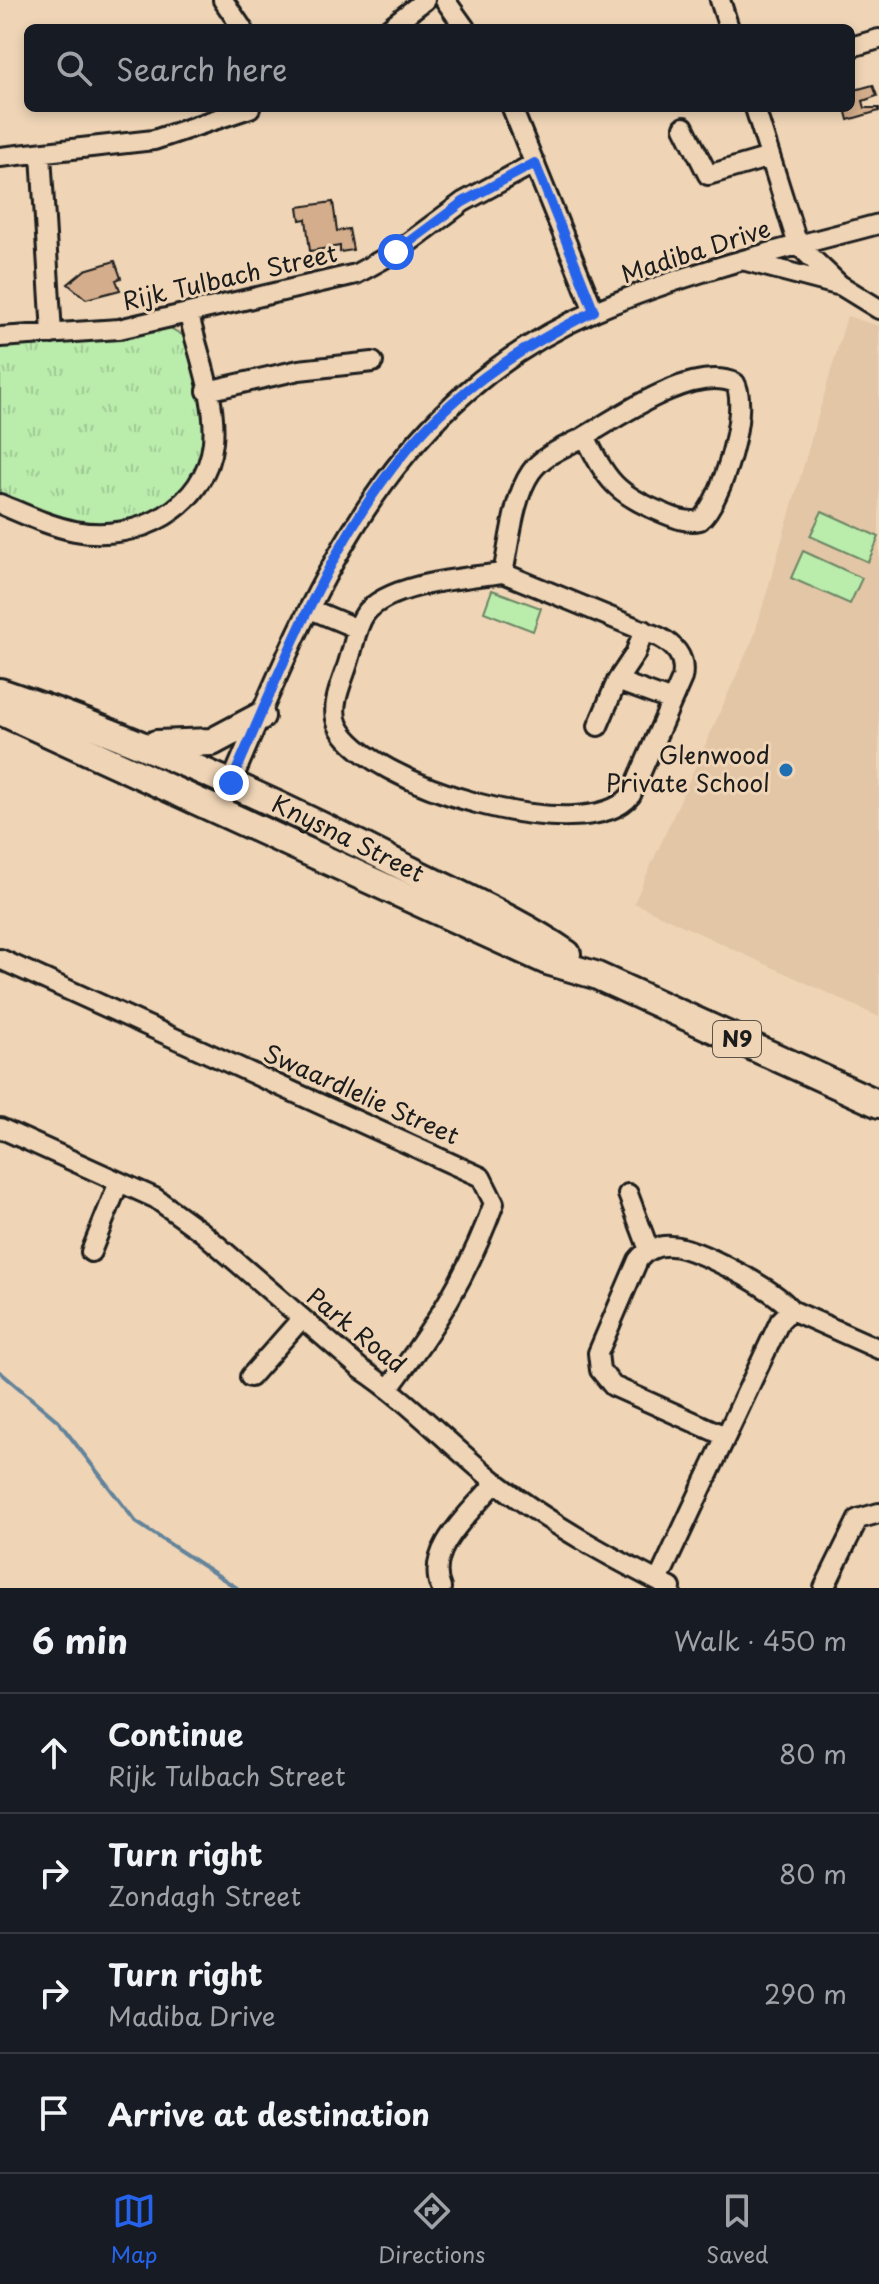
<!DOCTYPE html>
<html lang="en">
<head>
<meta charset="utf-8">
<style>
  :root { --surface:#171b24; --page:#242831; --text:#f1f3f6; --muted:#9ea1a6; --line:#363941; --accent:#2563eb }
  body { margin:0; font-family:"Playpen Sans",sans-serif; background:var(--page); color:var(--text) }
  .stop { position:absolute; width:24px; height:24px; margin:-18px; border:6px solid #2563eb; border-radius:50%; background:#fff }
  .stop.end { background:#2563eb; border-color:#fff; box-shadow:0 2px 8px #0008 }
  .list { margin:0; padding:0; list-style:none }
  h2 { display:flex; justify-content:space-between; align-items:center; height:104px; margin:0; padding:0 32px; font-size:34px }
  h2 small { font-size:26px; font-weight:400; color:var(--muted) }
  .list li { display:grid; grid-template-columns:52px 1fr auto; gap:24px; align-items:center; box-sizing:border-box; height:120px; padding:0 32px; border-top:2px solid var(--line) }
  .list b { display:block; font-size:30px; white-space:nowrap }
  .list p { margin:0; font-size:26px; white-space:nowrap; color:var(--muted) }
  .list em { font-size:26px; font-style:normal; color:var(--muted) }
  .icon { flex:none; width:44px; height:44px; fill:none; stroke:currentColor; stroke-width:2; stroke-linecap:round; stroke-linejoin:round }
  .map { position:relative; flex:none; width:879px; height:1588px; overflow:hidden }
  .search { position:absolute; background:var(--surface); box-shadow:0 4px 12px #0003; left:24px; right:24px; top:24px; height:88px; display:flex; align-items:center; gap:20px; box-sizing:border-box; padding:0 28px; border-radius:12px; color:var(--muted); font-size:30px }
  .sheet { height:584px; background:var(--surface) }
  nav { display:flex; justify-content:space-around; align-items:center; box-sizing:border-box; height:112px; border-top:2px solid var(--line); background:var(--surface); font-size:22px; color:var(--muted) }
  nav a { display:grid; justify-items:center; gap:4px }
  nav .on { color:var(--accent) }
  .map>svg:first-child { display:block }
  .built { fill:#e3c6a6 }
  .green { fill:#baecac; stroke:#6b8464; stroke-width:2 }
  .park { fill:url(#park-tufts); stroke:#6b8464; stroke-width:2 }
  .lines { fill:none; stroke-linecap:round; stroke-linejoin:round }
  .stream { stroke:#63839b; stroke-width:4 }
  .building { fill:#d4ae8c; stroke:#1c1c1c; stroke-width:2 }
  .minor-casing { stroke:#1c1c1c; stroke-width:24 }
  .highway-casing { stroke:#1c1c1c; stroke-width:32 }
  .minor { stroke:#efd5b6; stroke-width:18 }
  .highway { stroke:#efd5b6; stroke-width:26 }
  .route { stroke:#2563eb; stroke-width:10 }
  .poi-dot { fill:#1f6fb2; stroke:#efd5b6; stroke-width:3 }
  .labels { text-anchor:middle; stroke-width:6; stroke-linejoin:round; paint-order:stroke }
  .shield { fill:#efd5b6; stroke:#5b544a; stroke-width:2 }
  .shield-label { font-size:22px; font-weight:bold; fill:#1c1c1c }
  .street-label { font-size:24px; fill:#1c1c1c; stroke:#efd5b6 }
  .poi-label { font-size:24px; fill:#1c1c1c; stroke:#efd5b6; text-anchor:end }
</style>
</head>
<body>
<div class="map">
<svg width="879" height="1588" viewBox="0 0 879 1588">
  <defs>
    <pattern id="park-tufts" width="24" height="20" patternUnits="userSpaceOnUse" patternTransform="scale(2)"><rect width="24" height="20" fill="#baecac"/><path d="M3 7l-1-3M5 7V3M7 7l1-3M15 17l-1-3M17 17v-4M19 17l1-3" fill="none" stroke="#9fca93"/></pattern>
  </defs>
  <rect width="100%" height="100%" fill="#efd5b6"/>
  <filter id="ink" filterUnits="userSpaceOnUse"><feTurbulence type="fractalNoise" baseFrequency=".0125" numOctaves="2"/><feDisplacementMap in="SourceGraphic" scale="16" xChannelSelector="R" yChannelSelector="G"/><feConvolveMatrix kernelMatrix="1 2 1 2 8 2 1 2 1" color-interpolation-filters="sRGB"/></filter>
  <g filter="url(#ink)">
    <path class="built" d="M847,316L879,326V1017L634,903L754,636Z"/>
    <path class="green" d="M822,511L879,537L868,562L810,536Z
      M803,551L862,578L850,604L791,578Z
      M492,590L541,608L533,631L484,612Z"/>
    <path class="park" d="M170,328L184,336L189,349C195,375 208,406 207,433C204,497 139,532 79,524C52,520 25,503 0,493V345L101,338Z"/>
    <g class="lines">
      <path class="stream" d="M0,1372L58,1421L136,1522L237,1588"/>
    </g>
    <path class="building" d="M873,85L877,96L863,101L865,108H879V111L848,120L845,108H851V91Z
      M333,202L337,231L349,229L353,250L340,252V246L310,251L306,219L300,220L298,207Z
      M115,261L121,278L116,280L120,290L86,299L68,284L85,270Z"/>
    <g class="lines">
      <defs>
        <path id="minor" d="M223,0L242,28
          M445,0L465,28
          M720,0L729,28
          M389,28L425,0
          M851,47L879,39
          M512,108L594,311
          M755,108L798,245L840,285L879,309
          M684,127L708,175L770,157
          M41,154L52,334
          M0,157L154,140L250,108
          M746,261L837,285
          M0,337L119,329L356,274L396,252L463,202L535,163
          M207,391L299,370L373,362
          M0,504C24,514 49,526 75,531C137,543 206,508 213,442C217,401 198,354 189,315
          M503,573L659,637C676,646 686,658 682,678L631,795C587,851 365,785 338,725C329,705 344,679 349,660C354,645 356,627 365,614C388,583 466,578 503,573Z
          M503,573C510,542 513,498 531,472C543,455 565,447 582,438C618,417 693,364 735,383C750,408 722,502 700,520C687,523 675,518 663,513C616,494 607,481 585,436
          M310,609L358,629
          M644,630L635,654L617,681L672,701
          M598,726L617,681
          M219,811C307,609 377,406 595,311C686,272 783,249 879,224
          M0,959L481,1177L494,1203C468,1275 435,1327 389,1388
          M0,1128L155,1198L202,1232L361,1369C411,1402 451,1447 498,1484C552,1525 610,1557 671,1588
          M628,1194L649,1250
          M91,1252L119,1182
          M250,1377L302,1318
          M725,1436L613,1386L600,1370L598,1353L638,1260C646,1250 658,1245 671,1246C696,1247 777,1290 791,1310
          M658,1581L780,1321L791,1310L879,1349
          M441,1588C424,1549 473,1511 496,1482
          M824,1588L858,1519L879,1513"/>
        <g id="highway">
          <path id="s1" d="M0,692C140,739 275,801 406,868C459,895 518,920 567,954"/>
          <path d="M0,711L547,961L595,975L879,1104"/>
          <path d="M156,744L212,742L261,716"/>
        </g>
      </defs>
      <use href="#minor" class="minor-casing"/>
      <use href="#highway" class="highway-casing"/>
      <use href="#minor" class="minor"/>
      <use href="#highway" class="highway"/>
    </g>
  </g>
  <g class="lines" filter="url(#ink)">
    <path class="route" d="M231,783C288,655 345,497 452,403C495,365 543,337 594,311L535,163L463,202L396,252"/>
  </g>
  <circle class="poi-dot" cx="786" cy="770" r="8"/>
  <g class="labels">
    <rect class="shield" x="713" y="1021" width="48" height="36" rx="6"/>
    <g class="shield-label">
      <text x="737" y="1047">N9</text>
    </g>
    <g class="street-label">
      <text transform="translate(696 252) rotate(-18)" y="8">Madiba Drive</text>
      <text transform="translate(230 278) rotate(-13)" y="8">Rijk Tulbach Street</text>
      <text dy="8" stroke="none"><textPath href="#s1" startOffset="378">Knysna Street</textPath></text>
      <text transform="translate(361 1095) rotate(24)" y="8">Swaardlelie Street</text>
      <text transform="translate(356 1331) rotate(39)" y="8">Park Road</text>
    </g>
    <g class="poi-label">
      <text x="770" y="764">Glenwood<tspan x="770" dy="28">Private School</tspan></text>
    </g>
  </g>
</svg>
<div class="stop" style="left:396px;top:252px"></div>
<div class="stop end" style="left:231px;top:783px"></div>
<div class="search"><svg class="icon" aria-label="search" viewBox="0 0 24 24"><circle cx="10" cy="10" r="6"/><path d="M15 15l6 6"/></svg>Search here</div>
</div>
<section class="sheet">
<h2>6 min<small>Walk · 450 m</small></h2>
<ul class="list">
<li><svg class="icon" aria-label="ahead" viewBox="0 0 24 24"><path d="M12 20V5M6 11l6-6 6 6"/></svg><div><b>Continue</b><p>Rijk Tulbach Street</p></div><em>80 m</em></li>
<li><svg class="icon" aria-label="right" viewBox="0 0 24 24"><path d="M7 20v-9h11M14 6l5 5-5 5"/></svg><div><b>Turn right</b><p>Zondagh Street</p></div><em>80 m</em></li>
<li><svg class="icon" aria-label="right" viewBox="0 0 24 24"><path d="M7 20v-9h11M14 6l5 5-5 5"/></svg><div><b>Turn right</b><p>Madiba Drive</p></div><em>290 m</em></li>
<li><svg class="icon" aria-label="arrive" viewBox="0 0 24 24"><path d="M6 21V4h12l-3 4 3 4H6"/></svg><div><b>Arrive at destination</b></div></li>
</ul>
</section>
<nav>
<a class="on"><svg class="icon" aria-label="map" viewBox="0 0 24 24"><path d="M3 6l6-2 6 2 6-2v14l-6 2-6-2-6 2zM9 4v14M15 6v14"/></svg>Map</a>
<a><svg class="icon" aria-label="directions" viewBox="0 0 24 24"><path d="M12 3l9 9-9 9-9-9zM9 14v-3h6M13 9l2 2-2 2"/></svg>Directions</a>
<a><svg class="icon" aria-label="saved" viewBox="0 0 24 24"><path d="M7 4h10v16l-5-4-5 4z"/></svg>Saved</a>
</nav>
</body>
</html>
